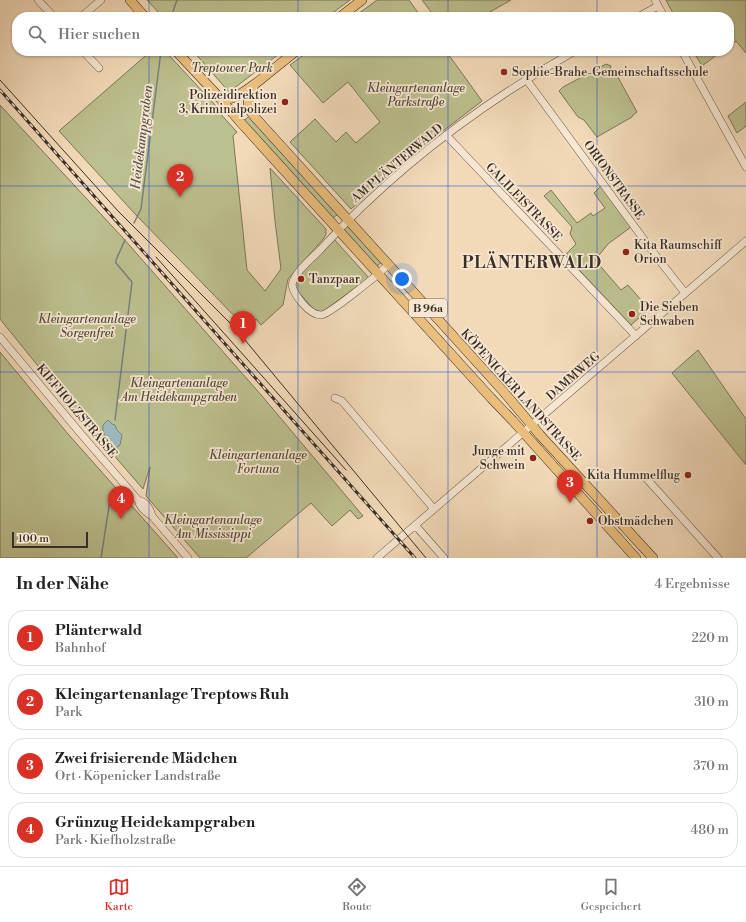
<!DOCTYPE html>
<html lang="de">
<head>
<meta charset="utf-8">
<style>
  :root { --surface:#fff; --page:#f2f2f2; --text:#222; --muted:#767676; --line:#e0e0e0; --accent:#d93025 }
  body { margin:0; font-family:"Libre Bodoni",serif; background:var(--page); color:var(--text) }
  .scale { position:absolute; left:12px; bottom:10px; width:76px; box-sizing:border-box; padding-left:4px; border:2px solid #392f26; border-top:0; font-size:11px; line-height:14px; white-space:nowrap; color:#392f26; -webkit-text-stroke:3px #f7e7d2; paint-order:stroke }
  .you { position:absolute; left:402px; top:279px; width:14px; height:14px; margin:-10px; border:3px solid #fff; border-radius:50%; background:#1a73e8; box-shadow:0 0 0 6px #1a73e833 }
  .badge { display:grid; place-items:center; width:26px; height:26px; border-radius:50%; background:var(--accent); color:#fff; font-size:13px; font-weight:700 }
  .pin { position:absolute; translate:-50% -33px; filter:drop-shadow(0 1px 2px #0008) }
  .pin::after { content:''; position:absolute; top:21px; width:14px; height:12px; background:inherit; clip-path:polygon(0 0,100% 0,50% 100%) }
  .list { margin:0; padding:0; list-style:none }
  h2 { display:flex; justify-content:space-between; align-items:center; height:52px; margin:0; padding:0 16px; font-size:17px }
  h2 small { font-size:13px; font-weight:400; color:var(--muted) }
  .list li { display:grid; grid-template-columns:26px 1fr auto; gap:12px; align-items:center; box-sizing:border-box; height:56px; margin:0 8px 8px; padding:0 8px; border:1px solid var(--line); border-radius:16px }
  .list b { display:block; font-size:15px; white-space:nowrap }
  .list p { margin:0; font-size:13px; white-space:nowrap; color:var(--muted) }
  .list em { font-size:13px; font-style:normal; color:var(--muted) }
  .icon { flex:none; width:22px; height:22px; fill:none; stroke:currentColor; stroke-width:2; stroke-linecap:round; stroke-linejoin:round }
  .map { position:relative; flex:none; width:746px; height:558px; overflow:hidden }
  .search { position:absolute; background:var(--surface); box-shadow:0 1px 3px #0004; left:12px; right:12px; top:12px; height:44px; display:flex; align-items:center; gap:10px; box-sizing:border-box; padding:0 14px; border-radius:16px; color:var(--muted); font-size:15px }
  .sheet { height:308px; background:var(--surface) }
  nav { display:flex; justify-content:space-around; align-items:center; box-sizing:border-box; height:56px; border-top:1px solid var(--line); background:var(--surface); font-size:11px; color:var(--muted) }
  nav a { display:grid; justify-items:center; gap:2px }
  nav .on { color:var(--accent) }
  .map>svg:first-child { display:block }
  .green { fill:#bcbf8e; stroke:#7a775a }
  .water { fill:#a0b8bb; stroke:#77817f }
  .lines { fill:none; stroke-linecap:round; stroke-linejoin:round }
  .stream { stroke:#77817f; stroke-width:1.5 }
  .minor-casing { stroke:#675a4b; stroke-width:8 }
  .major-casing { stroke:#392f26; stroke-width:10 }
  .minor { stroke:#f7e7d2; stroke-width:7 }
  .major { stroke:#e9bd7c; stroke-width:9 }
  .tram { stroke:#392f26; stroke-width:1 }
  .rail-casing { stroke:#392f26; stroke-width:3 }
  .rail { stroke:#f7e7d2; stroke-width:1.5; stroke-dasharray:4.5; stroke-linecap:butt }
  .grid { fill:none; stroke:#1d4ed8; stroke-width:1; stroke-opacity:0.55 }
  .poi-dot { fill:#8f2418; stroke:#f7e7d2; stroke-width:1.5 }
  .labels { text-anchor:middle; stroke-width:3.5; stroke-linejoin:round; paint-order:stroke }
  .shield { fill:#f7e7d2; stroke:#72665a; stroke-width:1 }
  .shield-label { font-size:11px; font-weight:bold; fill:#392f26 }
  .park-label { font-size:12px; font-style:italic; fill:#534c3b; stroke:#f7e7d2 }
  .poi-label { font-size:12px; fill:#392f26; stroke:#f7e7d2; text-anchor:start }
  .street-label { font-size:12px; fill:#392f26; stroke:#f7e7d2 }
  .water-label { font-size:13px; font-style:italic; fill:#53514b; stroke:#f7e7d2 }
  .district-label { font-size:16px; font-weight:bold; letter-spacing:1px; fill:#392f26; stroke:#f7e7d2 }
</style>
</head>
<body>
<div class="map">
<svg width="746" height="558" viewBox="0 0 746 558">
  <rect width="100%" height="100%" fill="#f2dab9"/>
  <filter id="stains"><feTurbulence type="fractalNoise" baseFrequency=".005" numOctaves="4"/><feColorMatrix values="0 0 0 0 .2 0 0 0 0 .09 0 0 0 0 .02 0 0 0 .5 -.17"/></filter>
  <radialGradient id="worn" r=".72"><stop offset=".6" stop-color="#630" stop-opacity="0"/><stop offset="1" stop-color="#630" stop-opacity=".3"/></radialGradient>
  <path class="green" d="M147,0H350L327,17H163Z
    M377,0H409L421,17H354Z
    M422,0H511L481,17H435Z
    M666,0H746V53L736,41L729,45V17H675Z
    M151,51H165L217,107L216,109L237,132L233,136L247,270L265,291L281,269L275,221L270,168L326,229V234L324,238L288,279L283,305L261,325L256,319L246,328L136,215L59,131Z
    M193,51H283L229,92Z
    M309,51H446L482,101L413,154L351,209L290,142L315,119L336,142L346,132L356,143L380,122L348,82L323,103L290,65Z
    M693,51H722L702,66Z
    M606,64L611,66L610,68L614,70L637,112L632,116V117L597,137L584,120L578,117L559,91L563,87Z
    M746,102V126L737,133L728,116Z
    M0,105L123,238L262,396L363,516L358,519L350,510L332,526L311,503L246,558H200L146,496L150,467L143,489L55,387L0,319Z
    M249,116L338,214L332,219L244,121Z
    M601,186L631,227L608,244L595,260L621,290L628,285L649,309L631,325L565,255L576,244L570,234L572,227L544,196L551,190L577,223L591,213L593,216L605,208L594,193Z
    M347,225L382,262L376,267L343,231Z
    M333,238L369,278L322,312L315,311L296,289L295,281Z
    M698,350L746,419V465L672,373Z
    M0,352L68,434L178,558H0Z"/>
  <path class="water" d="M108,420L112,424L115,425L117,430L122,435L120,445L114,449L109,448L103,431V425Z"/>
  <g class="lines">
    <path class="stream" d="M171,17L177,0
      M134,223L141,209L161,51
      M115,420L132,282L116,263V260L125,240
      M101,558L110,500"/>
    <defs>
      <path id="minor" d="M38,0L54,17
        M655,0L664,17
        M81,17L101,0
        M638,17L658,6
        M83,51L99,68
        M682,51L746,167
        M526,79L656,256L685,293
        M446,135L636,336
        M388,265C380,273 329,315 321,315C309,315 294,295 292,285C294,273 311,259 320,250C393,170 480,104 575,51
        M0,337L81,434L138,500C140,508 145,512 152,516L188,558
        M335,398L342,401L434,509
        M646,478L718,558
        M138,500C146,502 150,508 152,516
        M415,525L444,558
        M377,558L746,241"/>
      <path id="major" d="M130,0L145,17
        M340,17L362,0
        M176,51L218,96L242,124L491,398L513,421L636,558
        M255,84C248,94 245,105 253,115L503,391L540,435L653,558
        M218,96L229,99L236,97L255,84L296,51"/>
    </defs>
    <use href="#minor" class="minor-casing"/>
    <use href="#major" class="major-casing"/>
    <use href="#minor" class="minor"/>
    <use href="#major" class="major"/>
    <path class="tram" d="M0,80L118,211L235,328L426,558
      M156,257L346,470"/>
    <defs>
      <path id="rail" d="M0,90L415,558"/>
    </defs>
    <use href="#rail" class="rail-casing"/>
    <use href="#rail" class="rail"/>
  </g>
  <path class="grid" d="M149,0V17M298,0V17M448,0V17M597,0V17M149,51V558M298,51V558M448,51V558M597,51V558M0,186H746M0,372H746"/>
  <g class="poi-dot">
    <circle cx="504" cy="72" r="4"/>
    <circle cx="285" cy="102" r="4"/>
    <circle cx="626" cy="252" r="4"/>
    <circle cx="301" cy="279" r="4"/>
    <circle cx="632" cy="314" r="4"/>
    <circle cx="533" cy="458" r="4"/>
    <circle cx="688" cy="475" r="4"/>
    <circle cx="590" cy="521" r="4"/>
  </g>
  <g class="labels">
    <rect class="shield" x="409" y="299" width="38" height="18" rx="3"/>
    <g class="shield-label">
      <text x="428" y="312">B 96a</text>
    </g>
    <g class="park-label">
      <text x="232" y="72">Treptower Park</text>
      <text x="416" y="92">Kleingartenanlage<tspan x="416" dy="14">Parkstraße</tspan></text>
      <text x="87" y="323">Kleingartenanlage<tspan x="87" dy="14">Sorgenfrei</tspan></text>
      <text x="179" y="387">Kleingartenanlage<tspan x="179" dy="14">Am Heidekampgraben</tspan></text>
      <text x="258" y="459">Kleingartenanlage<tspan x="258" dy="14">Fortuna</tspan></text>
      <text x="213" y="524">Kleingartenanlage<tspan x="213" dy="14">Am Mississippi</tspan></text>
    </g>
    <g class="poi-label">
      <text x="512" y="76">Sophie-Brahe-Gemeinschaftsschule</text>
      <text x="277" y="99" text-anchor="end">Polizeidirektion<tspan x="277" dy="14">3, Kriminalpolizei</tspan></text>
      <text x="634" y="249">Kita Raumschiff<tspan x="634" dy="14">Orion</tspan></text>
      <text x="309" y="283">Tanzpaar</text>
      <text x="640" y="311">Die Sieben<tspan x="640" dy="14">Schwaben</tspan></text>
      <text x="525" y="455" text-anchor="end">Junge mit<tspan x="525" dy="14">Schwein</tspan></text>
      <text x="680" y="479" text-anchor="end">Kita Hummelflug</text>
      <text x="598" y="525">Obstmädchen</text>
    </g>
    <g class="street-label">
      <text transform="translate(397 163) rotate(-40)" y="4">AM PLÄNTERWALD</text>
      <text transform="translate(614 180) rotate(54)" y="4">ORIONSTRASSE</text>
      <text transform="translate(524 202) rotate(46)" y="4">GALILEISTRASSE</text>
      <text transform="translate(573 376) rotate(-41)" y="4">DAMMWEG</text>
      <text transform="translate(521 395) rotate(48)" y="4">KÖPENICKER LANDSTRASSE</text>
      <text transform="translate(77 411) rotate(50)" y="4">KIEFHOLZSTRASSE</text>
    </g>
    <g class="water-label">
      <text transform="translate(141 137) rotate(-83)" y="5">Heidekampgraben</text>
    </g>
    <g class="district-label">
      <text x="532" y="268">PLÄNTERWALD</text>
    </g>
  </g>
  <rect width="100%" height="100%" filter="url(#stains)"/>
  <rect width="100%" height="100%" fill="url(#worn)"/>
</svg>
<div class="scale">100 m</div>
<div class="you"></div>
<div class="pin badge" style="left:243px;top:344px">1</div>
<div class="pin badge" style="left:180px;top:197px">2</div>
<div class="pin badge" style="left:570px;top:503px">3</div>
<div class="pin badge" style="left:121px;top:519px">4</div>
<div class="search"><svg class="icon" aria-label="search" viewBox="0 0 24 24"><circle cx="10" cy="10" r="6"/><path d="M15 15l6 6"/></svg>Hier suchen</div>
</div>
<section class="sheet">
<h2>In der Nähe<small>4 Ergebnisse</small></h2>
<ul class="list">
<li><span class="badge">1</span><div><b>Plänterwald</b><p>Bahnhof</p></div><em>220 m</em></li>
<li><span class="badge">2</span><div><b>Kleingartenanlage Treptows Ruh</b><p>Park</p></div><em>310 m</em></li>
<li><span class="badge">3</span><div><b>Zwei frisierende Mädchen</b><p>Ort · Köpenicker Landstraße</p></div><em>370 m</em></li>
<li><span class="badge">4</span><div><b>Grünzug Heidekampgraben</b><p>Park · Kiefholzstraße</p></div><em>480 m</em></li>
</ul>
</section>
<nav>
<a class="on"><svg class="icon" aria-label="map" viewBox="0 0 24 24"><path d="M3 6l6-2 6 2 6-2v14l-6 2-6-2-6 2zM9 4v14M15 6v14"/></svg>Karte</a>
<a><svg class="icon" aria-label="directions" viewBox="0 0 24 24"><path d="M12 3l9 9-9 9-9-9zM9 14v-3h6M13 9l2 2-2 2"/></svg>Route</a>
<a><svg class="icon" aria-label="saved" viewBox="0 0 24 24"><path d="M7 4h10v16l-5-4-5 4z"/></svg>Gespeichert</a>
</nav>
</body>
</html>
